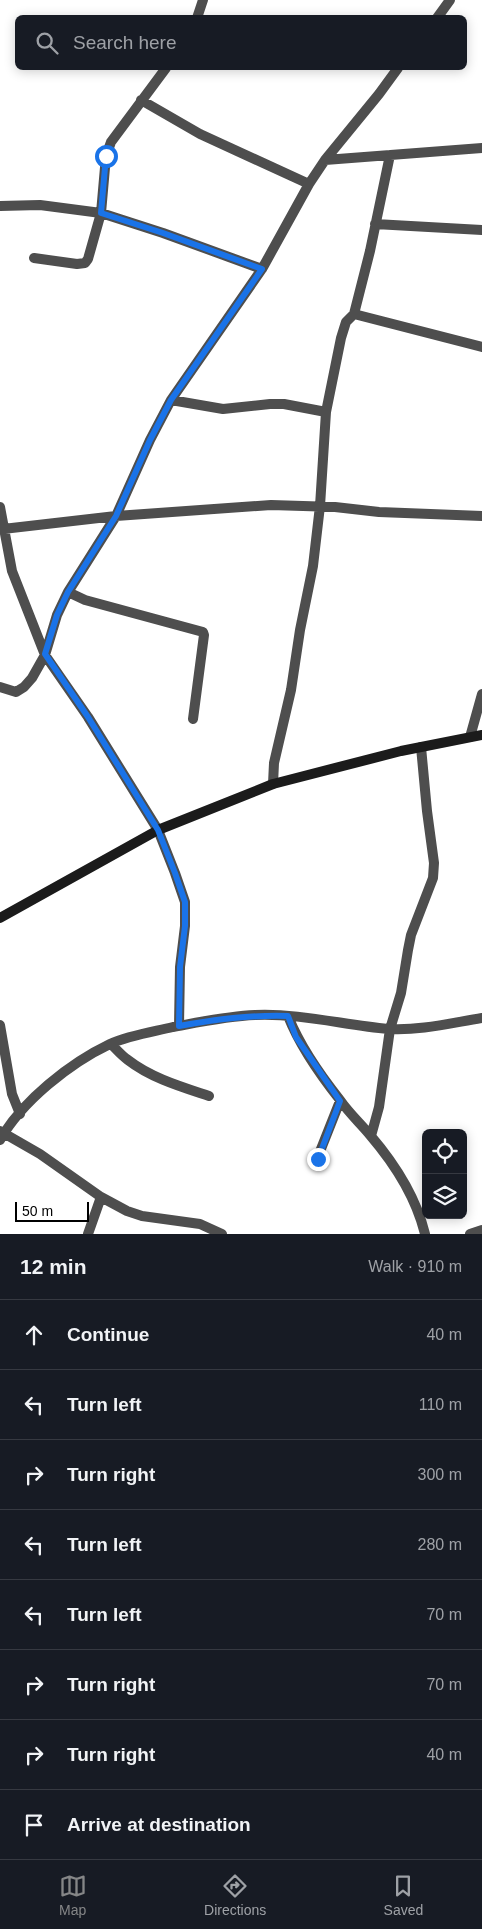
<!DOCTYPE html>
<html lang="en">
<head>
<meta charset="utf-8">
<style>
  :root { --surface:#171b24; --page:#242831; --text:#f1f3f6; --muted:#9ea1a6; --line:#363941; --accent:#858687 }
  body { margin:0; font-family:Arial,sans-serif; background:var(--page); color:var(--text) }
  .controls { position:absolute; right:15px; bottom:15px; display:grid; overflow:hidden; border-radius:8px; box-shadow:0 2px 12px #0003 }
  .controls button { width:45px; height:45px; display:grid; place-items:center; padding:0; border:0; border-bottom:1px solid var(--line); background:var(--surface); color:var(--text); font:25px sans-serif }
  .scale { position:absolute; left:15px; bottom:12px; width:74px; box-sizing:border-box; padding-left:5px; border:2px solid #000; border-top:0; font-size:14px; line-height:18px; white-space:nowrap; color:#000; -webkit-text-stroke:4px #fff; paint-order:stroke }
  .stop { position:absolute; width:15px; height:15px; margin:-11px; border:4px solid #1a73e8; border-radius:50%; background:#fff }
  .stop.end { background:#1a73e8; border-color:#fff; box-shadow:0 1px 5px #0008 }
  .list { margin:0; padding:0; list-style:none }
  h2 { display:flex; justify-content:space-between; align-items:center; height:65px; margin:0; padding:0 20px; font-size:21px }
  h2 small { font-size:16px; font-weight:400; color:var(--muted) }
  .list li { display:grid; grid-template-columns:32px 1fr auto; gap:15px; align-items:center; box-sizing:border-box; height:70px; padding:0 20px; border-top:1px solid var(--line) }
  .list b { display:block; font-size:19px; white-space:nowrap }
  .list em { font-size:16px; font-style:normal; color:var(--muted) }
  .icon { flex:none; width:28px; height:28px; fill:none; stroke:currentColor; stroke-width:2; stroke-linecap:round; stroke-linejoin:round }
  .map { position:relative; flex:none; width:482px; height:1234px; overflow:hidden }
  .search { position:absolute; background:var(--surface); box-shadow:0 2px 12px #0003; left:15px; right:15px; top:15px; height:55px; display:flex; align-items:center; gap:12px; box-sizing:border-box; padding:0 18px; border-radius:8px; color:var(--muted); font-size:19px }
  .sheet { height:625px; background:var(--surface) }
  nav { display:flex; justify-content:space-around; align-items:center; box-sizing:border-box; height:70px; border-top:1px solid var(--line); background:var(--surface); font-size:14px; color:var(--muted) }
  nav a { display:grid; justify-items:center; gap:2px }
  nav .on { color:var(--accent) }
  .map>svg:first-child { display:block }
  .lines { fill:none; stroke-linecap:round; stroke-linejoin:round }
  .street { stroke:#4e4e4e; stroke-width:10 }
  .secondary { stroke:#1b1b1b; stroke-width:10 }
  .route { stroke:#1a73e8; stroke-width:6 }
</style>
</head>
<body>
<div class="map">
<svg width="482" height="1234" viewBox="0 0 482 1234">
  <rect width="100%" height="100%" fill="#fff"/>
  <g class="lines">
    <path class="street" d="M197,18L203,0
      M437,18L450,0
      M141,100L200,134L309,184
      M325,160L482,148
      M0,206L40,205L101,213L163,233L262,269
      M375,224L482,230
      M34,258L77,264L85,263L88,259L101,213L106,156L111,142L166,68
      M354,314L370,251L390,155
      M171,400L223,409L270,404H284L326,412
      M0,507L12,571L45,655L88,717L158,830L175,873L185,902V926L180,967L179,1026
      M3,529L116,516L271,505L335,507L379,512L482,516
      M68,592L85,600L203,632L204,635L193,719
      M0,687L16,692L24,687L32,678L45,655L57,615L68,592L116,516L150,440L171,400L262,269L309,184L325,160L379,94L398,68
      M470,737L482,694
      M273,784L274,763L291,690L300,630L313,566L320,506L326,412L341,338L346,322L354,314L482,347
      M288,1016C299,1044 321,1076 340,1100C349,1113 360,1123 370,1135C394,1163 416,1197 425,1234
      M0,1025L12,1094L20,1114
      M111,1044C116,1049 122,1056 128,1060C151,1078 182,1087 209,1096
      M0,1131L40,1154L101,1197L127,1211L142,1216L200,1224L222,1234
      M371,1136L379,1107L390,1029L401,993L408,950L411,935L433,878L434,863L427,811L421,747
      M0,1140C22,1101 70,1063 110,1044C130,1035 152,1032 173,1027C200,1022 228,1016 255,1015C299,1013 344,1025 388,1029C419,1031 451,1023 482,1018
      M317,1159L340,1101
      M88,1234L101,1197
      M470,1234L482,1230"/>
    <path class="secondary" d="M0,918L158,830L273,784L401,751L482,735"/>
  </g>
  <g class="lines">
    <path class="route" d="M106,156L101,213L163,233L262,269L171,400L150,440L116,516L68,592L57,615L45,654L88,717L158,830L175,873L185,902V926L180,967L179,1026C218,1019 248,1015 288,1016L296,1037L340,1101L318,1159"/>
  </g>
</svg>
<div class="controls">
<button><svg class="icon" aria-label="locate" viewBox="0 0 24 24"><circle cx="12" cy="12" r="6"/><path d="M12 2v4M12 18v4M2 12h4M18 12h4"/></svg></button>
<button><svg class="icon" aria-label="layers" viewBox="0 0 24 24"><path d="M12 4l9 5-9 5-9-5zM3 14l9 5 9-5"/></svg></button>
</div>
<div class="scale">50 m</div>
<div class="stop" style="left:106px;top:156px"></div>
<div class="stop end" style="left:318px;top:1159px"></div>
<div class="search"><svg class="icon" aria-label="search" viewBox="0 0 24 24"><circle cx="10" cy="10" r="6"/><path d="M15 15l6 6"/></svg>Search here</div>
</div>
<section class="sheet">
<h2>12 min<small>Walk · 910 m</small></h2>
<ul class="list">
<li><svg class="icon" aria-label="ahead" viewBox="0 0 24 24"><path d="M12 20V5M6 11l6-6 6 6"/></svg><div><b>Continue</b></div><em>40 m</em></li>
<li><svg class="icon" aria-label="left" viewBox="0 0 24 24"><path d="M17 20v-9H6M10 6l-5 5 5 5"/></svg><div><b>Turn left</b></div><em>110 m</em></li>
<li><svg class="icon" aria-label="right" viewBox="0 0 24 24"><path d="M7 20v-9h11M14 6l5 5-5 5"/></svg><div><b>Turn right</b></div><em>300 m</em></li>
<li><svg class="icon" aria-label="left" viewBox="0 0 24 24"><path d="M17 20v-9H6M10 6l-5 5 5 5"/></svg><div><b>Turn left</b></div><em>280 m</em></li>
<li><svg class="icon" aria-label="left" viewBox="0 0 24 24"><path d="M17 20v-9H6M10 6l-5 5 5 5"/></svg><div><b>Turn left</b></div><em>70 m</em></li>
<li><svg class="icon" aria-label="right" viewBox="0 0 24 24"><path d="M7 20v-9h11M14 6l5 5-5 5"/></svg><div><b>Turn right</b></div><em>70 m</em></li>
<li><svg class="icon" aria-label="right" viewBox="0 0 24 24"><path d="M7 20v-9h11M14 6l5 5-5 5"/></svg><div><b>Turn right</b></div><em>40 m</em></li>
<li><svg class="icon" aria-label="arrive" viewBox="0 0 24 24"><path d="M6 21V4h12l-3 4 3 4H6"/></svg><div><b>Arrive at destination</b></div></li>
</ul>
</section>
<nav>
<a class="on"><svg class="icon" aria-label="map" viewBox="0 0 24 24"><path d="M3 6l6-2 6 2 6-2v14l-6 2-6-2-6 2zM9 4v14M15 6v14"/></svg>Map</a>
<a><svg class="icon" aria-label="directions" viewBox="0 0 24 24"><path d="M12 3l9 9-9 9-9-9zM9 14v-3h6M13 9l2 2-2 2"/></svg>Directions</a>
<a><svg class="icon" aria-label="saved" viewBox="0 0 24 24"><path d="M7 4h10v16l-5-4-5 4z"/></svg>Saved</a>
</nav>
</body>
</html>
